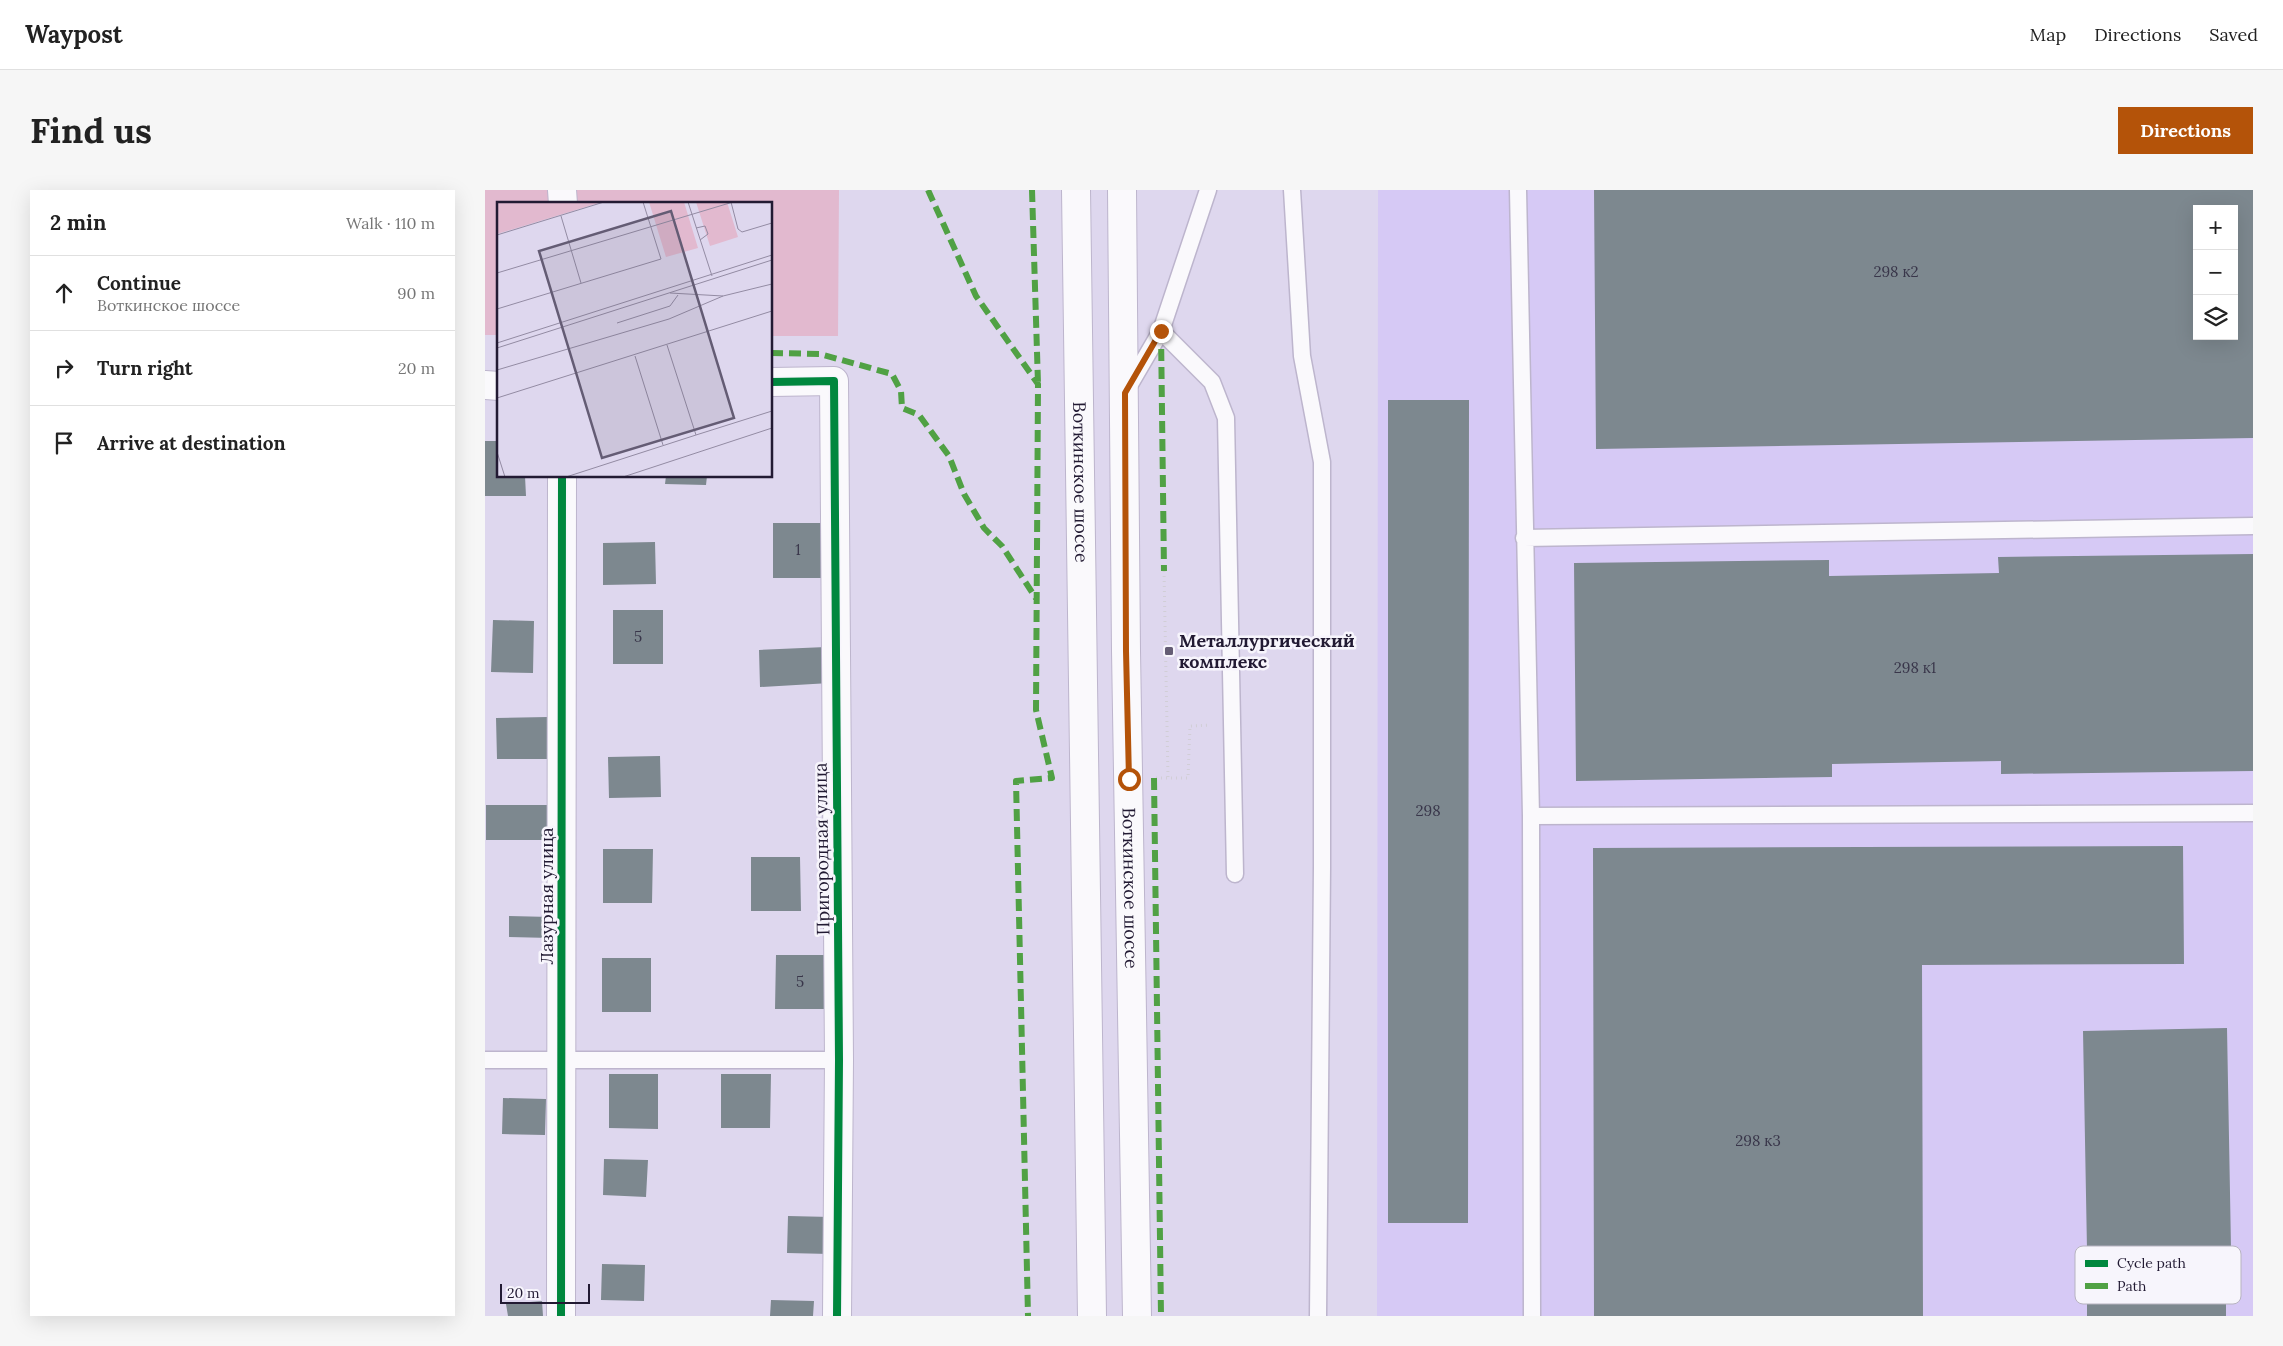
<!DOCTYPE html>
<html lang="en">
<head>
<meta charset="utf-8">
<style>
  :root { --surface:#fff; --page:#f6f6f6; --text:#222; --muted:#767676; --line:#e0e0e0; --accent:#b45309 }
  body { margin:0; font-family:Lora,serif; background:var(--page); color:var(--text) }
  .controls { position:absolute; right:15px; top:15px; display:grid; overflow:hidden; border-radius:0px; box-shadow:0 5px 20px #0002 }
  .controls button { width:45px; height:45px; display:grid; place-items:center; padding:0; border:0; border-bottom:1px solid var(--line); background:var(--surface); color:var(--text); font:25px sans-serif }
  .scale { position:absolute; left:15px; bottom:12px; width:90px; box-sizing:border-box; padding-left:5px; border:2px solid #221a33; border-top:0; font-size:14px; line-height:18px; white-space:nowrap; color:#221a33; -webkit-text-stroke:4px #f7f5fc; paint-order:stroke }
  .stop { position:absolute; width:15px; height:15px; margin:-11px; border:4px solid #b45309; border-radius:50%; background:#fff }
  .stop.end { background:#b45309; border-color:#fff; box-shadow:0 1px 5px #0008 }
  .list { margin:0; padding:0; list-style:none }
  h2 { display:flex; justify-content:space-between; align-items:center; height:65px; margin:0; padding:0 20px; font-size:21px }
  h2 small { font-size:16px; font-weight:400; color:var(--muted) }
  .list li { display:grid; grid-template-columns:32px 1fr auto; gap:15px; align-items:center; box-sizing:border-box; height:75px; padding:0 20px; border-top:1px solid var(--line) }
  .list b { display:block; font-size:19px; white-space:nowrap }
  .list p { margin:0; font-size:16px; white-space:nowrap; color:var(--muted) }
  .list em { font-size:16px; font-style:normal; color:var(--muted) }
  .icon { flex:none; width:28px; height:28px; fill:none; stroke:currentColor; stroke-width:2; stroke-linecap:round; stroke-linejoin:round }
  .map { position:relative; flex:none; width:1768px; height:1126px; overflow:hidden; border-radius:0px }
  header { display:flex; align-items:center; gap:30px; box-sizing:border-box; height:70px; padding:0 25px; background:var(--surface); border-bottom:1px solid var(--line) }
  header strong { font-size:24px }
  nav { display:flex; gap:28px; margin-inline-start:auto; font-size:18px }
  .intro { display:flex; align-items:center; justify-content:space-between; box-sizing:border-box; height:120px; padding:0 30px }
  h1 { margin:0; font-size:35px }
  .button { padding:12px 22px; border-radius:0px; background:var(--accent); color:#fff; font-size:18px; font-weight:700 }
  main { display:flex; gap:30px; padding:0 30px }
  aside { flex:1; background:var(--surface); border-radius:0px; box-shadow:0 5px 20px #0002 }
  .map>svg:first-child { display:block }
  .built { fill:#d6c9f5; fill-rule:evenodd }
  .green { fill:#e2b9cf }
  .building { fill:#7d888f; fill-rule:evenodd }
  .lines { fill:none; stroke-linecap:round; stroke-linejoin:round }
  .service-casing { stroke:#bdb5cd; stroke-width:19 }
  .minor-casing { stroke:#bdb5cd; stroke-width:30 }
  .primary-casing { stroke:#bdb5cd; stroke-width:30 }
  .path { stroke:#d1ced6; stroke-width:3; stroke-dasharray:1 4; stroke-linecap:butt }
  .service { stroke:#faf9fc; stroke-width:16 }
  .minor { stroke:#faf9fc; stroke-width:28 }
  .primary { stroke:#faf9fc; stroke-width:28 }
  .quiet { stroke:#50a144; stroke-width:6; stroke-dasharray:12 6; stroke-linecap:butt }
  .cycleway-casing { stroke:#f7f5fc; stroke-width:11 }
  .cycleway { stroke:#00873e; stroke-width:8 }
  .route { stroke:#b45309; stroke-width:6 }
  .poi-dot { fill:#645c74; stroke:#f7f5fc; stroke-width:2 }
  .labels { text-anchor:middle; stroke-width:5; stroke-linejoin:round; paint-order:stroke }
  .number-label { font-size:15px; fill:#39364a }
  .street-label { font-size:18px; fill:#221a33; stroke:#f7f5fc }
  .poi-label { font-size:18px; font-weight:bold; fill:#221a33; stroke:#f7f5fc; text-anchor:start }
  .inset-road { fill:none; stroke:#938ba3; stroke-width:1 }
  .view { fill:#645c74; fill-opacity:0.15; stroke:#645c74; stroke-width:2.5 }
  .inset-edge { fill:none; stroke:#221a33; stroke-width:2.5 }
  .key { fill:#f7f5fc; stroke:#b7b3c0; stroke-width:1 }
  .key-label { font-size:14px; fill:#221a33 }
</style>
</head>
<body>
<header>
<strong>Waypost</strong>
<nav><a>Map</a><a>Directions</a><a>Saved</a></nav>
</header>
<div class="intro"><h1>Find us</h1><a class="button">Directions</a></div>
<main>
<aside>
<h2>2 min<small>Walk · 110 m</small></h2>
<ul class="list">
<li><svg class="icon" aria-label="ahead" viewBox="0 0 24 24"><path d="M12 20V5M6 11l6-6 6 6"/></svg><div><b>Continue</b><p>Воткинское шоссе</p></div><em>90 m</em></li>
<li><svg class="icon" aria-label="right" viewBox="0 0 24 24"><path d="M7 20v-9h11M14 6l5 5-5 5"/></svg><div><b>Turn right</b></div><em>20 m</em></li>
<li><svg class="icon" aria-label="arrive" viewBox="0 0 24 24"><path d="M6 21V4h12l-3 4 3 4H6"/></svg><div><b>Arrive at destination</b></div></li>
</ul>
</aside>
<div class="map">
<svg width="1768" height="1126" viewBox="0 0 1768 1126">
  <rect width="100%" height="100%" fill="#ded7ee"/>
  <path class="built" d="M893,0H1768V1126H892ZM1712,19H1749V146H1712Z"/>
  <path class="green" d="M0,0H354L353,146H286V14H14V145H0Z"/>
  <path class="building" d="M1109,0H1768V248L1111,259ZM1712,19H1749V146H1712Z
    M903,210H984L983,1033H903Z
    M0,251H14V286H40L41,306H0Z
    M181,286H222L221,295L180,294Z
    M288,333H338L337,388H288Z
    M170,352L171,394L118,395V353Z
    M1768,364V581L1516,584V571L1347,574V587L1091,591L1089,373L1344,370V386L1514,383L1513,367Z
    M128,420H178V474H128Z
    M8,430L49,431L48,483L6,482Z
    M341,457L345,493L275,497L274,460Z
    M63,527L64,569H12L11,528Z
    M175,566L176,607L124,608L123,567Z
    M1,615H66V650H1Z
    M1698,656L1699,774L1437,775L1438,1126H1109L1108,658Z
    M118,659H168L167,713H118Z
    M266,667H315L316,721H266Z
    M24,726L66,727V748L24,747Z
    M291,765H340V819H290Z
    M117,768H166V822H117Z
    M1742,838L1746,1058L1602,1060L1598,841Z
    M124,884H173V939L124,938Z
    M236,884H286L285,938H236Z
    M18,908L61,909L60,945L17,944Z
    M119,969L163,970L161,1007L118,1005Z
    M303,1026L346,1027L345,1064L302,1063Z
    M117,1074L160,1075L159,1111L116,1110Z
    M1602,1092H1741V1126H1602Z
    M286,1110L329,1111L328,1126H285Z
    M57,1111L58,1126H23L21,1114Z"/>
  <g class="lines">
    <defs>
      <path id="service" d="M807,0L817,166L837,272V677L833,1126
        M1033,0L1046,626L1047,1126
        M676,141L727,192L741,228L750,684
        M641,201L676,141L723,0
        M1039,348L1768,336
        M1046,626L1768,623
        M0,870H354"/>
      <path id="minor" d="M77,0L78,14
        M286,192L349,191L354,870L352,1126
        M0,195L14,196
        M76,1126L77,286"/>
      <g id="primary">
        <path id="s1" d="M591,0L607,1126"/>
        <path id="s2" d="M637,0L641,461L652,1126"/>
      </g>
    </defs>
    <use href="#service" class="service-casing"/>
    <use href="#minor" class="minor-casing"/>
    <use href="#primary" class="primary-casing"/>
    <path class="path" d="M679,381L683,588
      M671,588H703L705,536L725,535"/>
    <use href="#service" class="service"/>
    <use href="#minor" class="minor"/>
    <use href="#primary" class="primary"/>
    <path class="quiet" d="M443,0L491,106L553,194L551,520L567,588L531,591L543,1126
      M547,0L553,194
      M676,141L679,381
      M286,163L335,164L407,184L416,201L417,218L434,225L464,266L479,304L499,338L517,356L552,410
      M669,588L676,1126"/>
    <defs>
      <path id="cycleway" d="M286,192L349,191L354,870L352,1126
        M76,1126L77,286"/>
    </defs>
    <use href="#cycleway" class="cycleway-casing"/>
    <use href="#cycleway" class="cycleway"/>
  </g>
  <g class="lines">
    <path class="route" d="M644,589L641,461L640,203L676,141"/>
  </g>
  <rect class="poi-dot" x="679" y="456" width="10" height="10" rx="2.5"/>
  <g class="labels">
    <g class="number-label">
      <text x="1411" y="87">298 к2</text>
      <text x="313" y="365">1</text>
      <text x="153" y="452">5</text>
      <text x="1430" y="483">298 к1</text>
      <text x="943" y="626">298</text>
      <text x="315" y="797">5</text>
      <text x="1273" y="956">298 к3</text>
    </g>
    <g class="street-label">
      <text dy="6" stroke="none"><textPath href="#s1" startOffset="292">Воткинское шоссе</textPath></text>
      <text transform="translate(337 659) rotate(-91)" y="6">Пригородная улица</text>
      <text dy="6" stroke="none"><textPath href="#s2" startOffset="698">Воткинское шоссе</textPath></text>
      <text transform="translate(62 706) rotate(-90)" y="6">Лазурная улица</text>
    </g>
    <g class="poi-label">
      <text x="694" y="457">Металлургический<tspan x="694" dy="21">комплекс</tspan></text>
    </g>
  </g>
  <g transform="translate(12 12)">
    <rect width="275" height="275" fill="#ded7ee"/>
    <path d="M0,0H105L0,32ZM152,0H187L201,46L169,55ZM199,0H230L241,35L213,44Z" fill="#e2b9cf"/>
    <path class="inset-road" d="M191,0L215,74M234,0L241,27L245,30L275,21M64,14L84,81M199,26L208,24L211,32L203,38M0,33L107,0M0,71L236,0M173,91L226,94L275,82M0,107L164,57L146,0M120,121L173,104L181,93M0,141L275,53M170,143L199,233L275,209M0,146L275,58M138,154L166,243M0,168L172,117L226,94M0,196L275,109M0,250L8,275M69,275L199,233M126,275L275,226"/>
    <path class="view" d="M174,9L237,216L105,256L42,49Z"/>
    <rect width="275" height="275" class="inset-edge"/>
  </g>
  <rect x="1590" y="1056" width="166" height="58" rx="8" class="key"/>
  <rect x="1600" y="1070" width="23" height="7" fill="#00873e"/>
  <rect x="1600" y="1093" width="23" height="6" fill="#50a144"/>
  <g class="key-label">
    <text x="1632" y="1078">Cycle path</text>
    <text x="1632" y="1101">Path</text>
  </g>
</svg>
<div class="controls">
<button>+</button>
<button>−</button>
<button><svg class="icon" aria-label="layers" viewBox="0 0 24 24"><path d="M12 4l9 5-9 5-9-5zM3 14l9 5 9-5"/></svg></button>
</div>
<div class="scale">20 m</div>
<div class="stop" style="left:644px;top:589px"></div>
<div class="stop end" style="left:676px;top:141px"></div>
</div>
</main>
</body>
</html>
